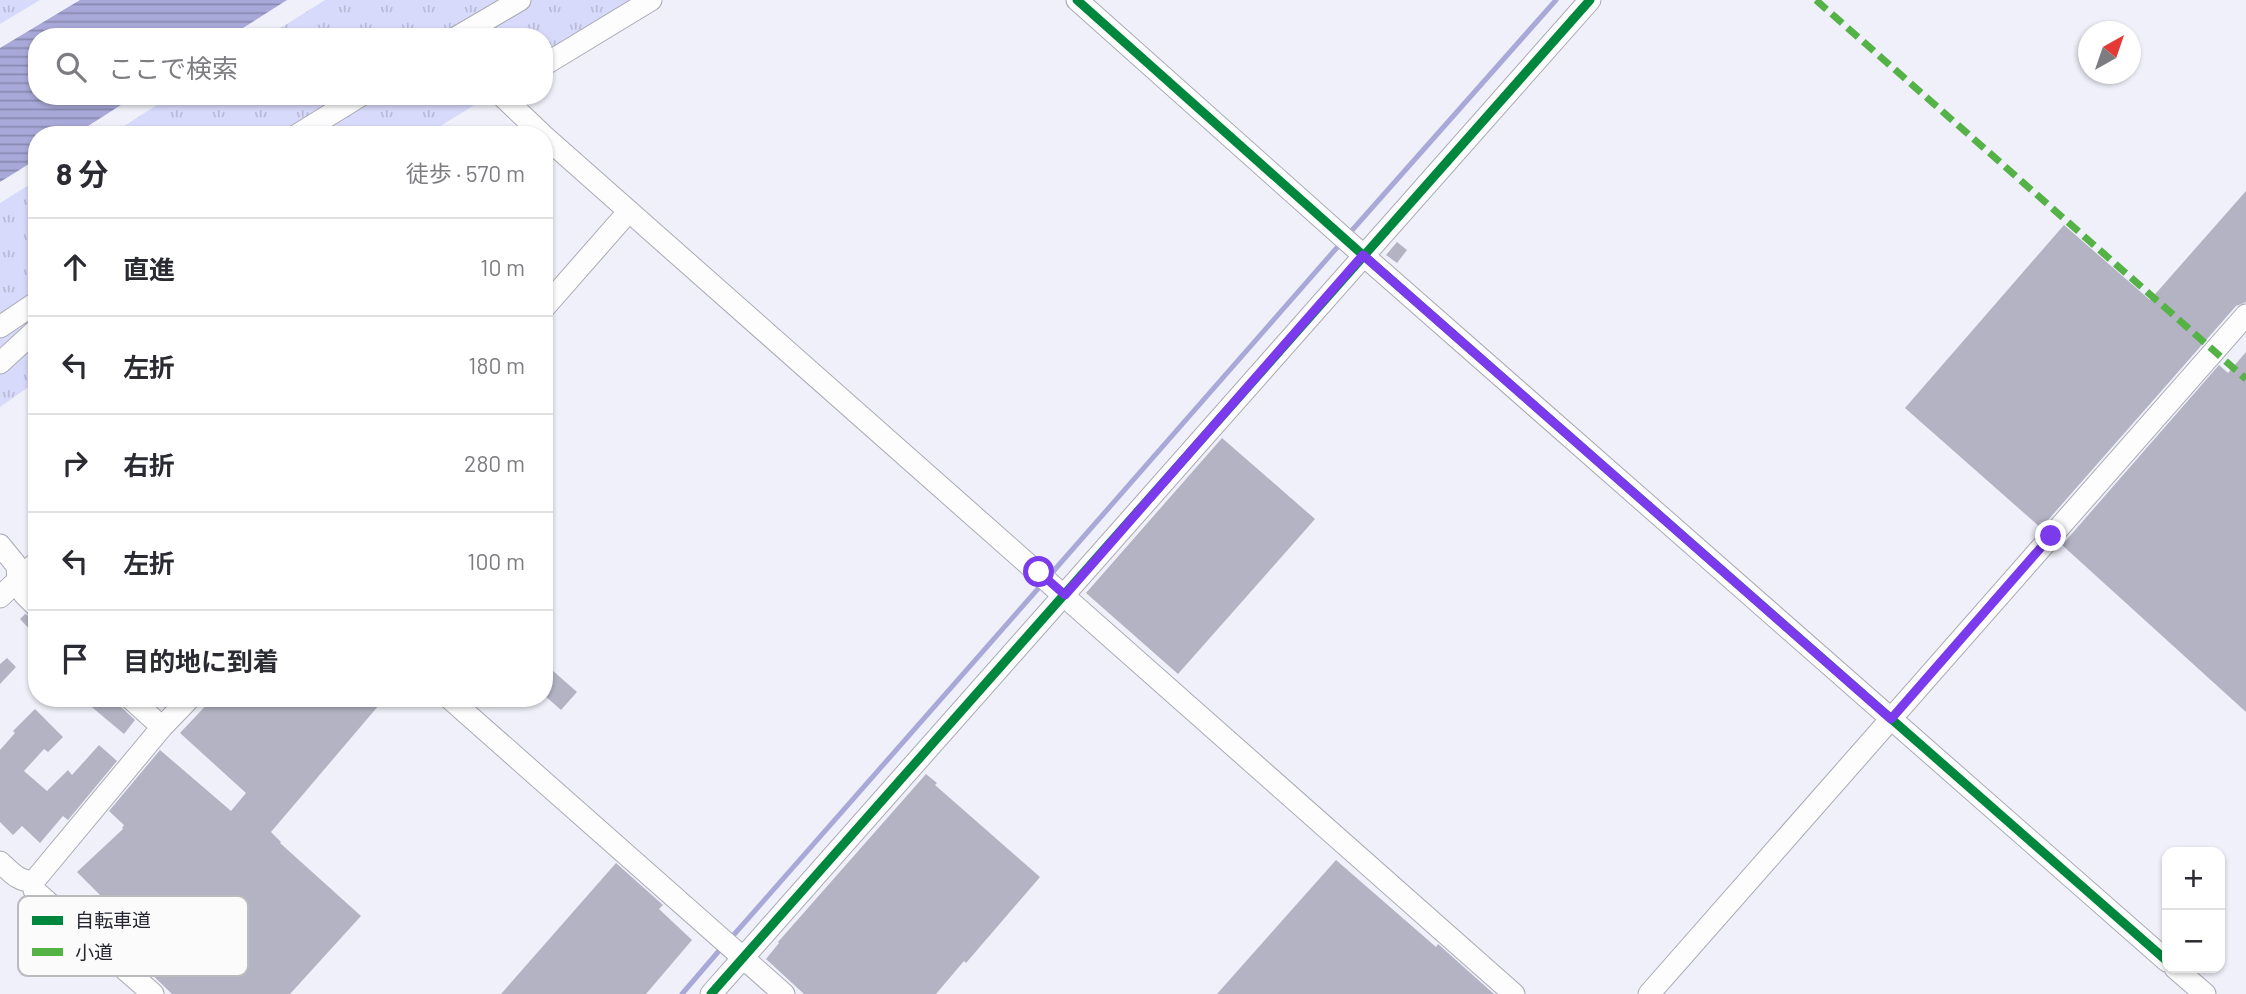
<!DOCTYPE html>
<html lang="ja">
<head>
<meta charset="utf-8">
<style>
  :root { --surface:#fff; --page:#f7f7f7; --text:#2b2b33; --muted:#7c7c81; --line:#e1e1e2 }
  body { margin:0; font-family:Barlow,"Noto Sans JP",sans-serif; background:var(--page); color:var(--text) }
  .controls { position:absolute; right:21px; bottom:21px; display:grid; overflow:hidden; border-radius:14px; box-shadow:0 2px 5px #0004 }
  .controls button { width:63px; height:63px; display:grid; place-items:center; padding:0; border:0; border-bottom:2px solid var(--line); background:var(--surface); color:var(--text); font:35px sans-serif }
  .compass { position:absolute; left:2078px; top:21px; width:63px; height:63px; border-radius:50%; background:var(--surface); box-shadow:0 2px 5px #0004; rotate:40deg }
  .stop { position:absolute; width:21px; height:21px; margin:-16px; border:5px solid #7c3aed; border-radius:50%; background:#fff }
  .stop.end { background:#7c3aed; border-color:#fff; box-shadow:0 2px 7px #0008 }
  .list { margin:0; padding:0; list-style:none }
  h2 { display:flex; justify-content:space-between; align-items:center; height:91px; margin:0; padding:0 28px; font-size:30px }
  h2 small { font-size:23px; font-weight:400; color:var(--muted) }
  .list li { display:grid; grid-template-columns:46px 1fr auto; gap:21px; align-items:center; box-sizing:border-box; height:98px; padding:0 28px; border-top:2px solid var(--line) }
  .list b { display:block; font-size:26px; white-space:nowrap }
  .list em { font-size:23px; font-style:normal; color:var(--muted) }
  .icon { flex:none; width:38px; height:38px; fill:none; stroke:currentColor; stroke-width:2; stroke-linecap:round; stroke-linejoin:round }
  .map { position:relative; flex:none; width:2246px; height:994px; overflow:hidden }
  .search { position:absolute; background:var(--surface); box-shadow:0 2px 5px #0004; left:28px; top:28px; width:525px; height:77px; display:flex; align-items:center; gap:18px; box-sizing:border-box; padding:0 24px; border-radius:28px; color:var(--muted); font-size:26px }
  .panel { position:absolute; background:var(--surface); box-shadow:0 2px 5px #0004; left:28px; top:126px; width:525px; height:581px; border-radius:28px }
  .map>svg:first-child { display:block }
  .grass { fill:url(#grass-tufts) }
  .water { fill:url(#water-rules) }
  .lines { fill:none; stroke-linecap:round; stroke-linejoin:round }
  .stream { stroke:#a8a9d8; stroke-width:5 }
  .building { fill:#b3b3c3 }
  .minor-casing { stroke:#aaaab4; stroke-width:23 }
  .minor { stroke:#fdfdfe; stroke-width:21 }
  .quiet { stroke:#55b246; stroke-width:7; stroke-dasharray:14 7; stroke-linecap:butt }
  .cycleway-casing { stroke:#fbfbfb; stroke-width:13 }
  .cycleway { stroke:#00873e; stroke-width:9 }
  .route { stroke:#7c3aed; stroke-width:9 }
  .key { fill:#fbfbfb; stroke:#bbbbbe; stroke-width:2 }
  .key-label { font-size:19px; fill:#252631 }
</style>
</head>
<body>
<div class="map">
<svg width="2246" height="994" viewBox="0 0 2246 994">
  <defs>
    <pattern id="grass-tufts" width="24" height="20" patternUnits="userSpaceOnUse" patternTransform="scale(1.75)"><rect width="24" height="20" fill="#d8dafb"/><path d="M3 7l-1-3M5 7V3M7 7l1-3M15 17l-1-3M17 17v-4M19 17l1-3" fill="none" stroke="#b9bbd8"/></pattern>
    <pattern id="water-rules" width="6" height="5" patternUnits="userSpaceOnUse" patternTransform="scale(1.75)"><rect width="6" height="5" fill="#a8a9d8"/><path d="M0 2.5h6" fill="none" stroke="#8989b0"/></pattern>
  </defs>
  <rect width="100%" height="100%" fill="#f0f0fa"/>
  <path class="grass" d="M0,0H40L0,24Z
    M325,0H636L544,54V37H266Z
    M171,96H489L426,135H110Z
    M37,180V381L0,407V203Z"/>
  <path class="water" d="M80,0H287L229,37H37V96H135L74,135H37V159L0,182V48Z"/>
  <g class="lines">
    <path class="stream" d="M1347,236L1556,0
      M1050,575L1341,243
      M731,938L1043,583
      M682,994L724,945"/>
  </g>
  <path class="building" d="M2246,191V302L2236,306L2041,528L1905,408L2064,225L2150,300Z
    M1397,242L1407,250L1397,263L1386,255Z
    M2246,352V712L2062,545L2219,365L2228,373Z
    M1222,438L1315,519L1178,674L1086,593Z
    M25,614L37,620V637L20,619Z
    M7,658L16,667L0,684V664Z
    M544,663L577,692L561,710L544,695Z
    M81,698H117L121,707L135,720L124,734Z
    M213,698H385L271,832L281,842L280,843L361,916L290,994H172L140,963L117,945L131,929L106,905L108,903L77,872L123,829L122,828L124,825L109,811L160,750L231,811L246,793L180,733Z
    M35,709L63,737L48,752L44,749L24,771L47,791L68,770L72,775L99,745L117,761L68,820L63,816L40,843L22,826L13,835L0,822V750L15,733L13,731Z
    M926,774L937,783L935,785L1040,877L966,963L964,961L936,994H804L766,959L779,943L778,942Z
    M1336,860L1436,947L1438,944L1494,994H1217Z
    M616,863L663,905L659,909L692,940L646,994H501Z"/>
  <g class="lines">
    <defs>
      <path id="minor" d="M1077,0L1363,255L2167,961
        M457,37L520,0
        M544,65L651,0
        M502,96L543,135
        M297,135L360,96
        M544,136L1514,994
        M544,308L629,211
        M0,327L37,302
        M0,363L37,329
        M0,545L17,566L18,580L24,594L37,607
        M0,597L37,562
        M130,698L162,727
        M449,698L784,994
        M0,862C11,872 18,882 34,881L162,727L190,698
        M34,881V890L153,994
        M2175,968L2205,994
        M711,994L1590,0
        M1649,994L2246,315"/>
    </defs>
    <use href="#minor" class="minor-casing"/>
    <use href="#minor" class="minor"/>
    <path class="quiet" d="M1816,0L2246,379"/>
    <defs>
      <path id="cycleway" d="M1077,0L1363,255L2167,961
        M711,994L1590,0"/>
    </defs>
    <use href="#cycleway" class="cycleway-casing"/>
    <use href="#cycleway" class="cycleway"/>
  </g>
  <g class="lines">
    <path class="route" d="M1039,572L1065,595L1363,255L1891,719L2051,536"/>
  </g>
  <rect x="18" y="896" width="230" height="80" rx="10" class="key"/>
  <rect x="32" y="916" width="31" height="9" fill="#00873e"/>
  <rect x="32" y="948" width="31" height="8" fill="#55b246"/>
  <g class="key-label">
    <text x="75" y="927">自転車道</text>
    <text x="75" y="959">小道</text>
  </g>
</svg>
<div class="controls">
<button>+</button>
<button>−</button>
</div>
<svg class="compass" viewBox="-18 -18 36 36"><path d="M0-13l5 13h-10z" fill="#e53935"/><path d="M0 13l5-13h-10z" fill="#7c7c81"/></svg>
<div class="stop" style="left:1039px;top:572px"></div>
<div class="stop end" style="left:2051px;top:536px"></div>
<div class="search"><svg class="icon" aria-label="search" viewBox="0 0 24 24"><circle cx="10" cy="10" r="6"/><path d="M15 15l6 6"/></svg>ここで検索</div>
<section class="panel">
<h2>8 分<small>徒歩 · 570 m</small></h2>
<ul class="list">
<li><svg class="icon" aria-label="ahead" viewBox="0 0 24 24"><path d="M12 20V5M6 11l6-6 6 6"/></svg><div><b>直進</b></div><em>10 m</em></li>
<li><svg class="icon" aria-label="left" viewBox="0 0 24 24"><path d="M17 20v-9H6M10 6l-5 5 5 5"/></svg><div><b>左折</b></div><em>180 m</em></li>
<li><svg class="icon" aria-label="right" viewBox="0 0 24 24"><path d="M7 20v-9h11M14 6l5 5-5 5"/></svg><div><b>右折</b></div><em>280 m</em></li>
<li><svg class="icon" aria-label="left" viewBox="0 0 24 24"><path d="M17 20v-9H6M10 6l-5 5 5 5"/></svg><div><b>左折</b></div><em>100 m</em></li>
<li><svg class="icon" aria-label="arrive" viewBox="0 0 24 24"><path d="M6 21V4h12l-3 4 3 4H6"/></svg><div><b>目的地に到着</b></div></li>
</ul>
</section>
</div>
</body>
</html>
